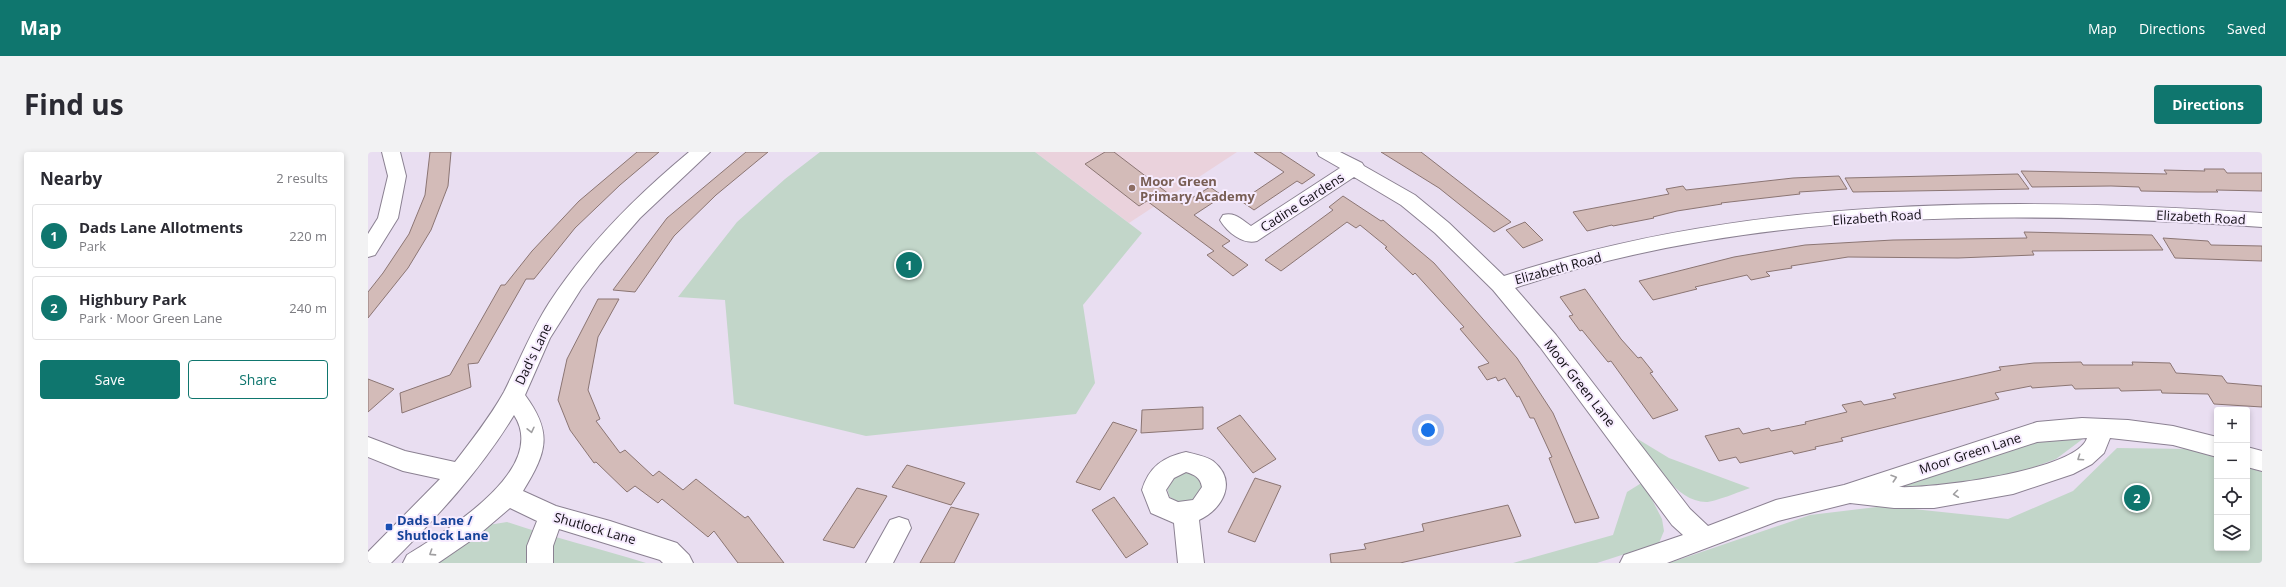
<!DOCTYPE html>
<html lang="en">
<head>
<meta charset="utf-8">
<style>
  :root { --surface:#fff; --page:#f2f2f3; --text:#2b2b33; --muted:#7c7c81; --line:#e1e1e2; --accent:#0f766e }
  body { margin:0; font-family:"Open Sans",sans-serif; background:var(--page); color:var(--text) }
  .controls { position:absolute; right:12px; bottom:12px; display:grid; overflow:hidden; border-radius:4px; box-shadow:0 2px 6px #0003 }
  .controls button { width:36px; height:36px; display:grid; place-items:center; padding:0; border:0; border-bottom:1px solid var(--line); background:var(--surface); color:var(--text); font:20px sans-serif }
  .you { position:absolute; left:1060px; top:278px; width:14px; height:14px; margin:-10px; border:3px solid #fff; border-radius:50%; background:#1a73e8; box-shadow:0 0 0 6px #1a73e833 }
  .badge { display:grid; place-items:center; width:26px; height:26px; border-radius:50%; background:var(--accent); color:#fff; font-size:13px; font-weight:700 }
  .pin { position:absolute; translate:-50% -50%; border:2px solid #fff; box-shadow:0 1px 4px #0006 }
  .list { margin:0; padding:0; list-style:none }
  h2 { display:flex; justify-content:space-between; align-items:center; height:52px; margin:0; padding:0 16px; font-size:17px }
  h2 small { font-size:13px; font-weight:400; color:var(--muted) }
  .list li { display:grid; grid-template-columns:26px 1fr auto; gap:12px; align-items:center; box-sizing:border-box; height:64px; margin:0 8px 8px; padding:0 8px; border:1px solid var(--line); border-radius:4px }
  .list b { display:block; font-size:15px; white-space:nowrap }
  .list p { margin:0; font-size:13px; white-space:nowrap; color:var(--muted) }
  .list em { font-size:13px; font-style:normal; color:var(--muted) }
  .actions { display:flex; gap:8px; padding:12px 16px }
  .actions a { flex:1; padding:9px 0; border:1px solid var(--accent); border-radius:4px; text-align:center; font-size:14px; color:var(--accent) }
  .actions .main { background:var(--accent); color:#fff }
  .icon { flex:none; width:22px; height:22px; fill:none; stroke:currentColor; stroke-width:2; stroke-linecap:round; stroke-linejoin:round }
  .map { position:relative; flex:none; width:1894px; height:411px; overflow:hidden; border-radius:4px }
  header { display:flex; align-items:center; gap:24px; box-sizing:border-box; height:56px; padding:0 20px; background:var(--accent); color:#fff }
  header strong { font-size:19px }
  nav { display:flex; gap:22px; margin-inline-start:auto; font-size:14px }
  .intro { display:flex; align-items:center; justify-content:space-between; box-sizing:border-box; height:96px; padding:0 24px }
  h1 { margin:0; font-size:28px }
  .button { padding:10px 18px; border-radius:4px; background:var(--accent); color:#fff; font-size:14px; font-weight:700 }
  main { display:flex; gap:24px; padding:0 24px }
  aside { flex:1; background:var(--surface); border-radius:4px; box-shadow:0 2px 6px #0003 }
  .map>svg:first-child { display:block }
  .education { fill:#ead2dc }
  .green { fill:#c2d6c9 }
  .building { fill:#d3bbb8; stroke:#8b7573 }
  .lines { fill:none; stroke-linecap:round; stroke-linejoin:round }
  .minor-casing { stroke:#8b8192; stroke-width:2 }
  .minor { fill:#fff; fill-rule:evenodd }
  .oneway { stroke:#a09fa1 }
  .education-dot { fill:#8d6e63; stroke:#f6ebfe; stroke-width:1.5 }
  .transit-dot { fill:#1a4fb4; stroke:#f6ebfe; stroke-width:1.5 }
  .labels { text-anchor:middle; stroke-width:4; stroke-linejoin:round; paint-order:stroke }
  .education-label { font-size:13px; font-weight:bold; fill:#785e54; stroke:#f6ebfe; text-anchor:start }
  .street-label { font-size:13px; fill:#110e14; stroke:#f6ebfe }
  .transit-label { font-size:13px; font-weight:bold; fill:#164399; stroke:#f6ebfe; text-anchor:start }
</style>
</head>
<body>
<header>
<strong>Map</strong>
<nav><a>Map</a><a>Directions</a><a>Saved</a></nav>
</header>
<div class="intro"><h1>Find us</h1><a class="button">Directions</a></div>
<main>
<aside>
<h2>Nearby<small>2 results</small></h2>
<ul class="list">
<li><span class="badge">1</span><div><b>Dads Lane Allotments</b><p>Park</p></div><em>220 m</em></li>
<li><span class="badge">2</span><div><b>Highbury Park</b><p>Park · Moor Green Lane</p></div><em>240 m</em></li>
</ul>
<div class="actions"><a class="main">Save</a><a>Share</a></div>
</aside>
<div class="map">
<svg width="1894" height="411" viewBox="0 0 1894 411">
  <rect width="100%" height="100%" fill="#e9def1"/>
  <path class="education" d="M667,0H869L761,71Z"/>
  <path class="green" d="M452,0H667L774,81L715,153L727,231L708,262L498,284L366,252L357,148L310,145L369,70L417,27Z
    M1720,283L1688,307L1612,335L1494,340L1670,285Z
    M1268,286L1301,306L1382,336C1373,339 1347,350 1338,350C1308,350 1284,307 1268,286Z
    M1749,296L1822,297L1849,306V396H1879V315L1894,320V411H1301L1442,363L1517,354L1640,367L1705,339Z
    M817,320L832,326L835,334C829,350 815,357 801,344L799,334L806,324Z
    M1275,330L1294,367L1296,379L1291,391L1229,411H1145L1245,383L1259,340Z
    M139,370C184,385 232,397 278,411H61L114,374Z"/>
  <path class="building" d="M62,0H83L80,34L63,78L40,116L0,166V140L15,121L41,82L57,43Z
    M269,0H291L252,33L207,76L166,127H158L110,211L100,212L103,235L34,261L32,241L82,223L133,133H137L164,99L211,49Z
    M378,0H400L348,43L306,84L267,140L245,138L299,66Z
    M737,0H746L814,52L842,35L855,44L826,63L862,89L854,94L880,113L865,124L839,103L846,99L779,49L771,54L717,12Z
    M886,0H912L947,23L934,32L929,29L886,58L873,49L916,20Z
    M1013,0H1053L1143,70L1126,80L1071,36Z
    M1836,17H1856L1859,21H1894V39L1848,38L1850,40H1829L1773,39L1771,35L1743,34L1664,35L1653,19L1799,22L1796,18L1837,19Z
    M1650,22L1661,37L1485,40L1477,26Z
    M1471,24L1479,37L1431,40L1432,42L1353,51L1354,52L1309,59L1285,65L1286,66L1245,74L1244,73L1219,79L1205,60L1301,42L1298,37L1315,34L1318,38L1425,26Z
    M975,44L1013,69L1015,68L1066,111L1149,206L1185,261L1231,366L1207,371L1181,306L1184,305L1166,266H1162L1151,244L1149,245L1137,226L1130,229L1128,225L1119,228L1110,215L1121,211L1092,177L1096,175L1047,121L1045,123L1017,96L1019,95L992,73L988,76L979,70L913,119L897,108L965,58L961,55Z
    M1157,70L1175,88L1155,96L1138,78Z
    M1656,80L1784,83L1795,98L1664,99L1666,103L1590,106L1480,105L1423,114L1424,116L1398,120L1402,124L1383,128L1379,123L1327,135L1329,137L1285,148L1271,129L1366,105L1437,93L1525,88L1659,86Z
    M1795,86L1840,89L1843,93L1894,94V109L1807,106Z
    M1217,137L1253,187L1270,206L1273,205L1285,220L1282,221L1310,258L1285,267L1243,209L1240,210L1214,178L1212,179L1201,164L1205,163L1192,145Z
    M230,147H251L230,185L220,238L232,267L228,269L252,301L257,298L285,324L291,319L315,338L328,327L377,366L380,364L416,411H370L346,379L340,385L294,347L290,351L267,334L259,340L228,310L226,311L202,278L190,248L199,207Z
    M1713,210L1715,213H1765L1764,210L1802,211L1808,221L1854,224L1859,231L1894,234V255L1846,252L1840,242L1794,241L1793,238L1753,239L1751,236L1707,237L1704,233L1664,236L1663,234L1627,241L1631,247L1473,286L1475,289L1447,295L1448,297L1426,302L1424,299L1372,311L1368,305L1351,309L1337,284L1371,276L1375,282L1401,276L1403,279L1438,272L1437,270L1479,260L1474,253L1493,249L1496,253L1528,246L1525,242L1633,218L1631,215L1666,211Z
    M0,227L26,237L0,260Z
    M835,255V277L773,281L774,258Z
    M872,263L908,307L885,321L849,276Z
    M745,270L769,278L732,338L708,330Z
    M539,313L597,331L583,353L524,335Z
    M887,326L913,334L887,390L860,380Z
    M489,336L519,344L486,396L455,388Z
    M746,345L780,392L758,406L724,358Z
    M1140,353L1153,384L1032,411H963L962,402L998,397L996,392L1056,379L1054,372Z
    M583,355L611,362L586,411H552Z"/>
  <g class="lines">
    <defs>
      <path id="minor" d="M14,0H32L38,24L30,66L7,103L0,105V82L10,66L20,24Z
        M321,0H342L272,66L232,112L213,137L182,186L157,243C185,281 179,300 155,339L188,354L242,369L309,391L321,403L325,411H295L292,408L191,377L185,394V411H159V394L169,369L142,356L108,385L70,411H35L39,403C76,380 182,318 146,263C112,319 69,365 23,411H0V400L72,327L35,319L0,305V285L37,299L87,310C104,288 122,265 136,240C151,210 163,179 181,151C219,93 268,44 321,0Z
        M949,0H972L994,11L996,14L1047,43L1081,71L1136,124C1378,44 1642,44 1894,61V75C1650,58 1381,56 1147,136L1188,183L1322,357L1340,374L1408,348L1476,333L1669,270L1714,266L1760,268L1805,274L1849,285V305L1805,293L1742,286L1736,301L1724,312L1705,322L1645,342L1566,356H1526L1482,351L1410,369L1299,411H1252L1256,403L1315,383L1304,373L1172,195L1125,138L1067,81L1033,53L986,25L889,89C875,93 859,80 852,68L855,63C867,60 873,67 883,74L972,16L951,4ZM1719,286C1709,319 1562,337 1531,335L1669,290Z
        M1879,295L1894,299V319L1879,315Z
        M818,300C826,302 838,304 845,309C870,329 855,357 831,368L836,411H810L806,371L783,361L774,338C781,315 795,305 818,300ZM818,320C827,323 832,325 834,335L825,348L810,350L801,346L798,338L806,326Z
        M531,365L540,368L543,376L525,411H498L522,368Z"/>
    </defs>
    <use href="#minor" class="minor-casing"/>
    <use href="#minor" class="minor"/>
  </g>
  <defs><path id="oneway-chevron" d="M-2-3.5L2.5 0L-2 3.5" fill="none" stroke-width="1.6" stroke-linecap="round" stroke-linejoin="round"/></defs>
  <g class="oneway">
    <use href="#oneway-chevron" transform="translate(163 278) rotate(77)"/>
    <use href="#oneway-chevron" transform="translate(1712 306) rotate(146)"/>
    <use href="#oneway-chevron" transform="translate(1526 326) rotate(-18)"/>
    <use href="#oneway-chevron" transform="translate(1588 342) rotate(173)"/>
    <use href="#oneway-chevron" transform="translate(64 401) rotate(147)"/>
  </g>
  <circle class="education-dot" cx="764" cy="36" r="4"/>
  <rect class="transit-dot" x="17" y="371" width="8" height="8" rx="2"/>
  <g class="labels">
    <g class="education-label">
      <text x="772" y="34">Moor Green<tspan x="772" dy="15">Primary Academy</tspan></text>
    </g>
    <g class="street-label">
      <text transform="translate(934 50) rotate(-33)" y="5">Cadine Gardens</text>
      <text transform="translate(1509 65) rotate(-4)" y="5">Elizabeth Road</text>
      <text transform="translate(1833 65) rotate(3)" y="5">Elizabeth Road</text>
      <text transform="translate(1190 116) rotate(-15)" y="5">Elizabeth Road</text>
      <text transform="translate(165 202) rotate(-64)" y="5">Dad's Lane</text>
      <text transform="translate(1212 231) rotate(52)" y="5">Moor Green Lane</text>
      <text transform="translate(1602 301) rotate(-18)" y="5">Moor Green Lane</text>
      <text transform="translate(227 376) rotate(16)" y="5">Shutlock Lane</text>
    </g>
    <g class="transit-label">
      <text x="29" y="373">Dads Lane /<tspan x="29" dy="15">Shutlock Lane</tspan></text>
    </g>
  </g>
</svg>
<div class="controls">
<button>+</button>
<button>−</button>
<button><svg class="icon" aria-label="locate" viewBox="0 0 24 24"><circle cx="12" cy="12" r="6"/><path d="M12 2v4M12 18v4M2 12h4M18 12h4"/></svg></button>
<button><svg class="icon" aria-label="layers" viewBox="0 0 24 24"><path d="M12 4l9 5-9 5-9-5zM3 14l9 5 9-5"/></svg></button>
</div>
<div class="you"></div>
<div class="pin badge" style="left:541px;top:113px">1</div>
<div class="pin badge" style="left:1769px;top:346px">2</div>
</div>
</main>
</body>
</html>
